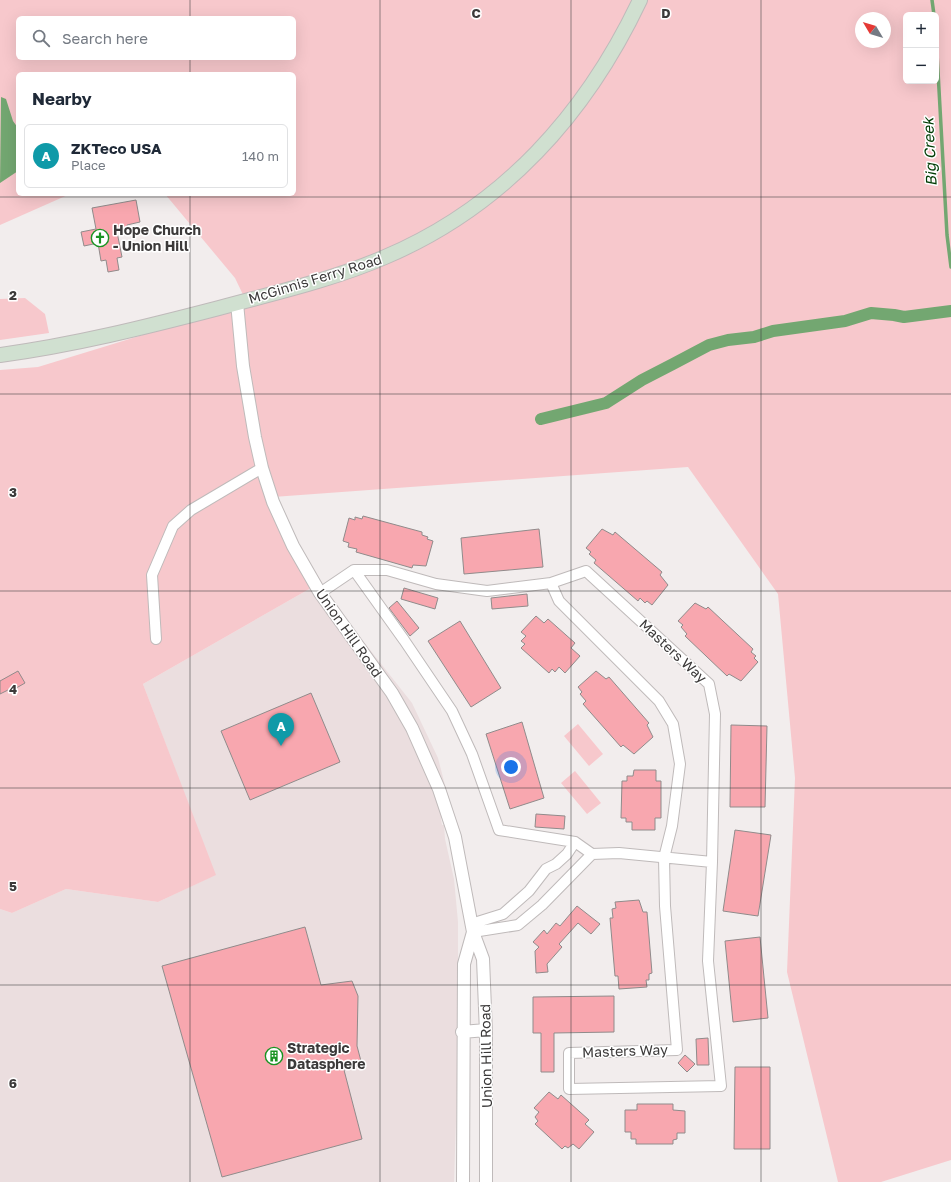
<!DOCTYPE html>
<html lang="en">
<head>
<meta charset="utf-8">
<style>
  :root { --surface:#fff; --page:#f2f2f3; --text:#1f2937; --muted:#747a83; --line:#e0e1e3; --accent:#199322 }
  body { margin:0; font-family:"Golos Text",sans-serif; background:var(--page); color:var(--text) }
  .controls { position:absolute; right:12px; top:12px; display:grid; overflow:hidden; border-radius:6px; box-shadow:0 4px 16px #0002 }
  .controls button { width:36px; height:36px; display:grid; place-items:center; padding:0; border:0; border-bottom:1px solid var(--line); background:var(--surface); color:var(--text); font:20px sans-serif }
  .compass { position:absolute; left:855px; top:12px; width:36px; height:36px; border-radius:50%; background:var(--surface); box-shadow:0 4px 16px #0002; rotate:308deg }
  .you { position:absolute; left:511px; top:767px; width:14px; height:14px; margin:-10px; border:3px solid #fff; border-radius:50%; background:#1a73e8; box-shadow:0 0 0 6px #1a73e833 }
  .badge { display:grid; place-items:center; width:26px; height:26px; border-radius:50%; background:var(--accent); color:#fff; font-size:13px; font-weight:700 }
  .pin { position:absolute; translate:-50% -33px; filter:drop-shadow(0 1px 2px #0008) }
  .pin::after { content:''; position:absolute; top:21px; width:14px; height:12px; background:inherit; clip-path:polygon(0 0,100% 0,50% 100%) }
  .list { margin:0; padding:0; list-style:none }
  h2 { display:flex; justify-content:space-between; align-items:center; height:52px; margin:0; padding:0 16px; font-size:17px }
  h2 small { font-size:13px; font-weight:400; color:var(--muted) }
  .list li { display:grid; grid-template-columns:26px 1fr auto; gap:12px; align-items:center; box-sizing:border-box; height:64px; margin:0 8px 8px; padding:0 8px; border:1px solid var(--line); border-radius:6px }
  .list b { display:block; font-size:15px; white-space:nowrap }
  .list p { margin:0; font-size:13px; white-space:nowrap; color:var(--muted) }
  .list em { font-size:13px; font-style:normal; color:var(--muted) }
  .icon { flex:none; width:22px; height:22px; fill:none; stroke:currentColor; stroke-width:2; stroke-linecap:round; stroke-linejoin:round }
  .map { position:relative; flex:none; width:951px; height:1182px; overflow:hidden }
  .search { position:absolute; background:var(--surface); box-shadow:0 4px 16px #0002; left:16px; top:16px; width:280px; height:44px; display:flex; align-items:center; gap:10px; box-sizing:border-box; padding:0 14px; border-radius:6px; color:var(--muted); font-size:15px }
  .panel { position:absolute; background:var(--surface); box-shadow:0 4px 16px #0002; left:16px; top:72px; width:280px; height:124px; border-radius:6px }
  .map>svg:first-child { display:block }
  .built { fill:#ebdedf }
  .green { fill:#f7c8cc; fill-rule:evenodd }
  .water { fill:#73a771 }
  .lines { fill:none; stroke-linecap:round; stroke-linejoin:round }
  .stream { stroke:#73a771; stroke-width:3.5 }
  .canal { stroke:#73a771; stroke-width:12 }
  .building { fill:#f8a7af; stroke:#908b8b }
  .minor-casing { stroke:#bfbaba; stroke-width:12 }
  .tertiary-casing { stroke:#bfbaba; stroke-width:14 }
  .secondary-casing { stroke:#bfbaba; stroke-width:16 }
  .minor { stroke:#fff; stroke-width:10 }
  .tertiary { stroke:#fff; stroke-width:12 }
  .secondary { stroke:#d0e0d0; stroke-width:14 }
  .grid { fill:none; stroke:#3c3a3a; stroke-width:1; stroke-opacity:0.55 }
  .labels { text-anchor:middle; stroke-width:3; stroke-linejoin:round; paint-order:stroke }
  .poi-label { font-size:14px; font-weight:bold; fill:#3c3a3a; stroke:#fff; text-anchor:start }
  .street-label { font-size:14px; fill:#3c3a3a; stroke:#fff }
  .water-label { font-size:15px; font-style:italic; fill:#003c04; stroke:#fff }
  .grid-label { font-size:13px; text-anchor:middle; font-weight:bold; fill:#3c3a3a; stroke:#fff; stroke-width:3; stroke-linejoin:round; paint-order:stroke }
</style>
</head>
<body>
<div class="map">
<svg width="951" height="1182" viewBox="0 0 951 1182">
  <rect width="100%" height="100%" fill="#f2eded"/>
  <path class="built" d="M318,584L412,703L438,758L449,801L441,819L442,825H444L445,839L454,879L458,922V1060L454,1182H0V909L12,913L66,889L158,902L215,875L143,684Z"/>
  <path class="green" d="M0,0H951V1160L881,1182H838L787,972L795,778L778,594L688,467L273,497L318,584L143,684L216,875L158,902L66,889L12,913L0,909V370L38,367L247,303L235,278L165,194H294V74H18V194H70L0,225ZM906,15H936V81H906ZM18,18H294V58H18ZM861,18H885V42H861Z
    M25,298L45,314L49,333L0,340V299Z
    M578,724L603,754L589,766L564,736Z
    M575,771L601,803L587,814L561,783Z"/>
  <path class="water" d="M1,97L6,99L13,121L18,128V171L0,183Z"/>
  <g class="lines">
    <path class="stream" d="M932,0L934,15
      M936,35L947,235L951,267"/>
    <path class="canal" d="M541,419L606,403L642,380L673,364L709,345L728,340L754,337L773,331L845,321L871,313L894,315L904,317L951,311"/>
  </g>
  <path class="building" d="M136,200L140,222L127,225L128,230L117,232L122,257L117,258L119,270L108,272L106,260L101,261L98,243L84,246L81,232L96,229L92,208Z
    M363,516L422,532V535L428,537L427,539L433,541L426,566L413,565L412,568L356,552L357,549L348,547L349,543L343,541L349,518L355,520V517L362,519Z
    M539,529L543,567L464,574L461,538Z
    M602,529L613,535L615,532L662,572L660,575L668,585L652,605L647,601L645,603L640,598L638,601L594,563L596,560L589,554L591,552L586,548Z
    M404,588L438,598L435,609L401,599Z
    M527,594L528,606L492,609L491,598Z
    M397,601L419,628L410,636L389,608Z
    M695,603L706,609L708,607L753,649L751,652L756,656L754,658L758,662L741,681L729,674L727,676L685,636L687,634L681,627L683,625L678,621Z
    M536,616L544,623L548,619L575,643L571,648L580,656L565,673L559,667L555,672L552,669L549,673L521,648L525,644L521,641L526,636L521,632Z
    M460,621L501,688L471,707L428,641Z
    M18,671L25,683L11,691L10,689L0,694V681Z
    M596,671L606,679L609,677L649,723L647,725L653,737L634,754L623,745L621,747L583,704L586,701L580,694L582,692L578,687Z
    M311,693L340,762L250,800L221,731Z
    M522,722L544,798L510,809L486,734Z
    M731,725L767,726L765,807H730Z
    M634,770H656V781H661V818H655V830H632V822H626V818H621L622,781H627V776H633Z
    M536,814L565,816L564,829L535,827Z
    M735,830L771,835L758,916L723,911Z
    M639,900L643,912H647L652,973L649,974V980H646L647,987L619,989L618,976H615L610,918H613L612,909L616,908L615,902Z
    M577,906L600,924L591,934L578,923L559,944L562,947L547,964L548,972L536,973L535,951L539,947L533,942L544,930L547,934L556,923L560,926Z
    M305,927L321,985L352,981L358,996L357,1046L362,1065L344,1070L362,1139L222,1177L162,966Z
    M760,937L768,1018L733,1022L725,941Z
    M614,996V1032L554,1033V1072H541V1033H533V997Z
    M708,1038L709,1065H697L696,1039Z
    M685,1055L695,1064L687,1072L678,1063Z
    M735,1067H770V1149H734Z
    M549,1092L558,1099L561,1095L589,1120L585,1124L594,1132L579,1149L573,1144L568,1148L565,1146L562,1149L535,1124L538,1121L535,1117L539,1112L534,1108Z
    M637,1104H673V1110L685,1111V1133H677V1139L673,1140V1144H636V1139H631V1132H625V1110H637Z"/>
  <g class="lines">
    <defs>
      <path id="minor" d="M354,570L404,640L452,711L472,754L499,830L575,842L592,854L619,853L712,862
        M320,593L354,570H387L436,584L487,591L551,583L586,571L709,684L715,714L712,862L708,961L721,1086L569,1089V1053L677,1050L665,906L664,858L672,826L680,764L673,724L659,701L559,601L551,583
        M156,639L152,575L173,526L191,510L262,468
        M471,924L503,914L529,891L546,869L556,864L567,854L575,842
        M473,932L518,925L542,905L592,854"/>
      <path id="tertiary" d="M237,303L243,366L255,437L262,468L273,502L293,546L320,593L392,693L412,728L439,789L455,837L473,932L483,959L486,1033V1182
        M462,1032L486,1030
        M463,1182L464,964L473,932"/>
      <path id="secondary" d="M0,355C74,345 146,327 219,308C274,293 332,280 385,257C503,207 586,114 640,0"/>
    </defs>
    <use href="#minor" class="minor-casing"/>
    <use href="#tertiary" class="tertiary-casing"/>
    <use href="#secondary" class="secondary-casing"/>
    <use href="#minor" class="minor"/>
    <use href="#tertiary" class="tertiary"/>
    <use href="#secondary" class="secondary"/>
  </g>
  <path class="grid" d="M190,0V18M380,0V1182M571,0V1182M761,0V1182M190,58V74M190,194V1182M0,197H951M0,394H951M0,591H951M0,788H951M0,985H951"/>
  <defs>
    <symbol id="church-ring" viewBox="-11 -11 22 22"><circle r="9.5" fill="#fff" stroke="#199322" stroke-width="1.5"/><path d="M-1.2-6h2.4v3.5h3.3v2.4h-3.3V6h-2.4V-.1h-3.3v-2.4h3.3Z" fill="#199322"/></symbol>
    <symbol id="building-ring" viewBox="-11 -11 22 22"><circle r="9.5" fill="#fff" stroke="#199322" stroke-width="1.5"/><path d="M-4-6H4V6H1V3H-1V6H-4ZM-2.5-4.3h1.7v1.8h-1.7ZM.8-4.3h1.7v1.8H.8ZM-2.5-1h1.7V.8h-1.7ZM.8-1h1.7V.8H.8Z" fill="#199322"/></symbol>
  </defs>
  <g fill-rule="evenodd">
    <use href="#church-ring" x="90" y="228" width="20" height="20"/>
    <use href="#building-ring" x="264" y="1046" width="20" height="20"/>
  </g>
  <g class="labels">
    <g class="poi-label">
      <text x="113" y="235">Hope Church<tspan x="113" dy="16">- Union Hill</tspan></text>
      <text x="287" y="1053">Strategic<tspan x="287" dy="16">Datasphere</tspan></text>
    </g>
    <g class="street-label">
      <text transform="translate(315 279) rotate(-17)" y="5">McGinnis Ferry Road</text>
      <text transform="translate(349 633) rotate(55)" y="5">Union Hill Road</text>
      <text transform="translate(673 651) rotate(43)" y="5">Masters Way</text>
      <text transform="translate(625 1051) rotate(-2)" y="5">Masters Way</text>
      <text transform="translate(486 1056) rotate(-91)" y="5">Union Hill Road</text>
    </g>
    <g class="water-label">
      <text transform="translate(930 152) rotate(-93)" y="5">Big Creek</text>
    </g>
  </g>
  <g class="grid-label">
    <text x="476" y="18">C</text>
    <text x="666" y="18">D</text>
    <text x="13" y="300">2</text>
    <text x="13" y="497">3</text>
    <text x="13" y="694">4</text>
    <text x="13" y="891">5</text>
    <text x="13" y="1088">6</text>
  </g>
</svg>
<div class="controls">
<button>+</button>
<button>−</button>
</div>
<svg class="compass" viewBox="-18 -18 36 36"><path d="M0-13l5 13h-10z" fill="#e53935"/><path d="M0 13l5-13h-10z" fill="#747a83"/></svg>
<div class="you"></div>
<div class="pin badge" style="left:281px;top:746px;background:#0f9aa8">A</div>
<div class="search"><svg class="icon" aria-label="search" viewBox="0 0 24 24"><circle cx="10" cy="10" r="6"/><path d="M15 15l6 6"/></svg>Search here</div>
<section class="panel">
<h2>Nearby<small></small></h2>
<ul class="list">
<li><span class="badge" style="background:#0f9aa8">A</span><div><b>ZKTeco USA</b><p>Place</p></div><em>140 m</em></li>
</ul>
</section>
</div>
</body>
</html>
